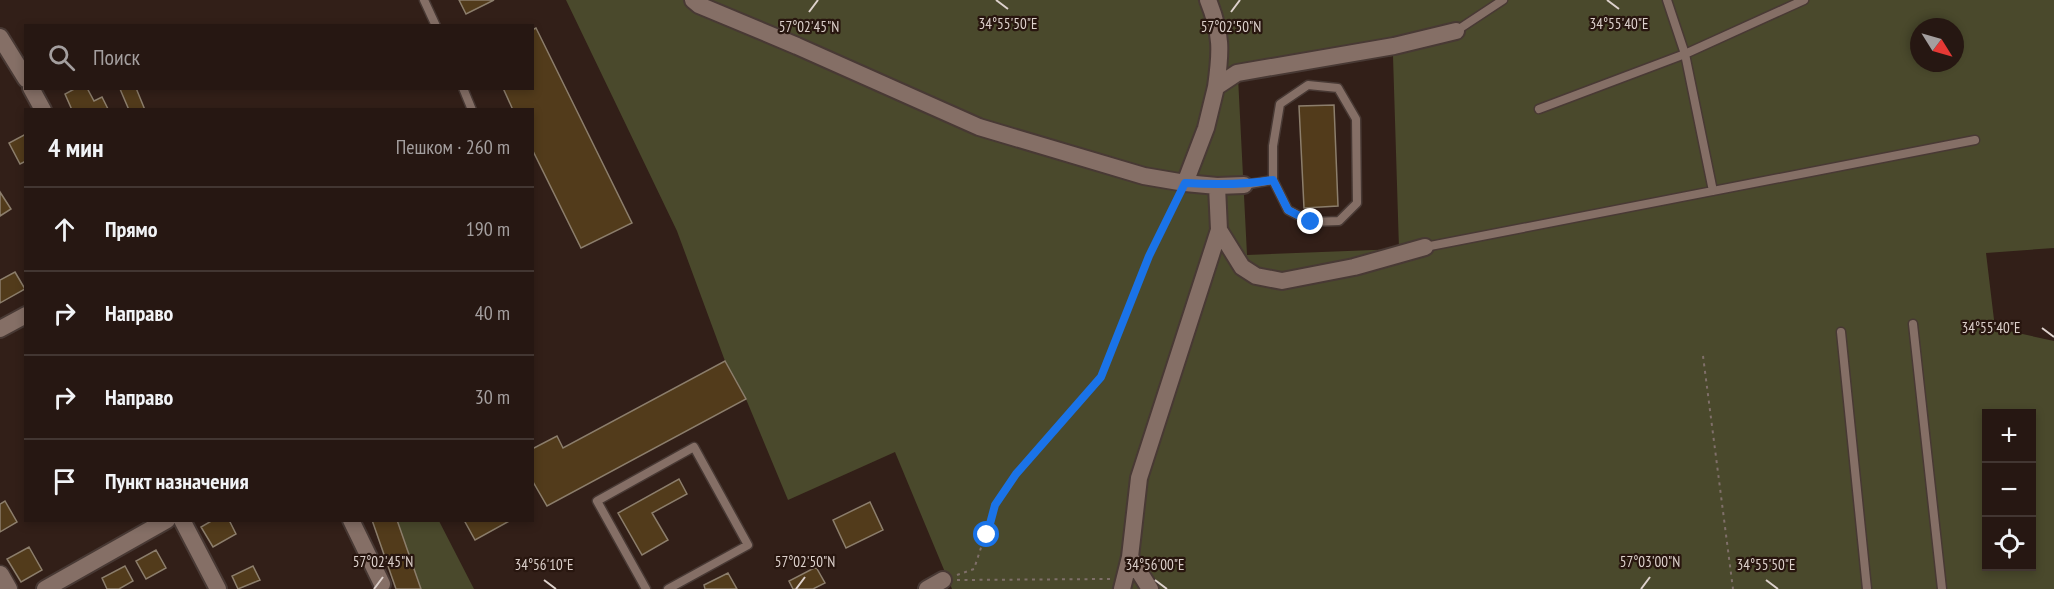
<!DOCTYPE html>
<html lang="ru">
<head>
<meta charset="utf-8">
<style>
  :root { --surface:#261712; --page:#2e201b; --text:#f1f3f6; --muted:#a49f9f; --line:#423632 }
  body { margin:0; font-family:"PT Sans Narrow",sans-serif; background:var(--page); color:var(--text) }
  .controls { position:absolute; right:18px; bottom:18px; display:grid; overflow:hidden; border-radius:0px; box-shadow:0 3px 9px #0003 }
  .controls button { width:54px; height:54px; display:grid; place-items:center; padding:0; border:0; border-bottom:2px solid var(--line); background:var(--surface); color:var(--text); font:30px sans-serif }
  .compass { position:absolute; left:1910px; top:18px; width:54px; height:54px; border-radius:50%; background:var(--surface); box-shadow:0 3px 9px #0003; rotate:127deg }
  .stop { position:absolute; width:18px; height:18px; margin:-14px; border:4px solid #1a73e8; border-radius:50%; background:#fff }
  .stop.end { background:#1a73e8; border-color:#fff; box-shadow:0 2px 6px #0008 }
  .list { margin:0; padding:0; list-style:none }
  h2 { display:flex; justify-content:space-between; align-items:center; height:78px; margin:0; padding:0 24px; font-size:26px }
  h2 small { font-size:20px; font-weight:400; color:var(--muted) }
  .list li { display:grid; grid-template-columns:39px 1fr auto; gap:18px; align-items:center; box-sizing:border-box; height:84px; padding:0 24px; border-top:2px solid var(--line) }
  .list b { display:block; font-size:22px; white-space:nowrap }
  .list em { font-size:20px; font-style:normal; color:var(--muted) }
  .icon { flex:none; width:33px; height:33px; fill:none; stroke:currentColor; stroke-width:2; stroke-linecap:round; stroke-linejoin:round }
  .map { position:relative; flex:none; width:2054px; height:589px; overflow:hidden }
  .search { position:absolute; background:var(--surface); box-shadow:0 3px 9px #0003; left:24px; top:24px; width:510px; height:66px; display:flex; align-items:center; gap:15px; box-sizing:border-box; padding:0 21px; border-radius:0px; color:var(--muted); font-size:22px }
  .panel { position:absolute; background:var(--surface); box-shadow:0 3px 9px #0003; left:24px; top:108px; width:510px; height:414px; border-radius:0px }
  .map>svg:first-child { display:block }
  .green { fill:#4a492c; fill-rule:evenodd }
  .building { fill:#523b1b; stroke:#8c7e6c; stroke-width:1.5 }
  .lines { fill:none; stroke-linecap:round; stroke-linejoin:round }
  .service-casing { stroke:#483934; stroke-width:11 }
  .minor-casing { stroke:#483934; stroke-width:20 }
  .tertiary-casing { stroke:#483934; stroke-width:21 }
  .path { stroke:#7f6f69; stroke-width:2; stroke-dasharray:3 4.5; stroke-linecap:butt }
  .service { stroke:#856f66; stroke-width:8 }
  .minor { stroke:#856f66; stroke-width:16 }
  .tertiary { stroke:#856f66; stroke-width:18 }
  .route { stroke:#1a73e8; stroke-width:8 }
  .ticks { fill:none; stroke:#ddd1cc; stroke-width:2 }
  .ticks-label { font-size:15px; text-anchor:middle; fill:#ddd1cc; stroke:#28160f; stroke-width:4.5; stroke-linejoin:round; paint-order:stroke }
</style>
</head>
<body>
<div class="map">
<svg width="2054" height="589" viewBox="0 0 2054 589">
  <rect width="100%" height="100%" fill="#321f18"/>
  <path class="green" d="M566,0H2054V248L1986,253L1995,328L2054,341V589H952L895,452L788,500L746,399L725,361L677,231ZM1919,27H1955V63H1919ZM1393,56L1399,249L1247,255L1238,77ZM1986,414H2032V566H1986Z
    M397,521H439L474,589H421Z"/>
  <path class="building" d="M459,0H494L466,14Z
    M536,28L632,223L581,248L532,149V110H513L503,88H532V30Z
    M76,88H87L94,101L102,97L108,109L72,110L65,94Z
    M136,88L145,110H129L120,89Z
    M1334,105L1338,206L1304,208L1299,106Z
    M26,134V161L20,164L9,143Z
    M0,192L11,209L0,216Z
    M15,272L25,289L0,303V280Z
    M725,361L746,399L547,506L532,480V449L557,436L563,448Z
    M679,479L687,494L652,513L668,540L642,555L618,513Z
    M5,501L17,522L0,532V504Z
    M870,502L883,530L846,548L833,520Z
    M213,520H229L236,534L213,547L201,527Z
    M372,520H397L421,589H396Z
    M464,520H511L475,540Z
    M29,547L42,570L21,582L7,559Z
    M156,550L166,568L146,579L136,561Z
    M125,566L133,581L119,589H107L102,578Z
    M253,566L260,580L238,589L232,576Z
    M816,567L825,583L813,589H793L789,581Z
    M728,573L737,589H705L704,585Z"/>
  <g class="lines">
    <defs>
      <path id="service" d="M424,0L436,26
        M1667,0L1685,54L1713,191
        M1456,31L1503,0
        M1308,85L1338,88L1356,119L1357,203L1339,221L1311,222L1288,210L1273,180V146L1280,104Z
        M463,88L472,110
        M1539,109L1685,54L1804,0
        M1244,185L1273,180
        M1425,247L1975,140
        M1913,324L1942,589
        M1841,332L1867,589
        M646,589L597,501L694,447L748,545L668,589"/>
      <path id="minor" d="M693,0L699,5L797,46L979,127L1144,176L1185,183L1217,186L1219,230L1139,478L1130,557L1150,589
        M1208,0C1222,35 1221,51 1216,87
        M0,37L26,79
        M31,88L43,110
        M1185,183L1206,128L1216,87L1237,73L1394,46L1456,31
        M1217,186L1244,185
        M1219,230L1242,267L1256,276L1282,281L1354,267L1425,247
        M0,329L26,315
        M182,520L218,589
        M351,520L382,584
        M45,589L167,520
        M927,589L943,580
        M1122,589L1130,557"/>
      <path id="tertiary" d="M0,575L8,589"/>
    </defs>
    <use href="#service" class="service-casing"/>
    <use href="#minor" class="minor-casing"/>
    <use href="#tertiary" class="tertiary-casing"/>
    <path class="path" d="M1703,356L1733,589
      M957,575L974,569L995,505L1016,474L1101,377L1149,257L1178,197
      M957,580L1110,579"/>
    <use href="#service" class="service"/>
    <use href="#minor" class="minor"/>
    <use href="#tertiary" class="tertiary"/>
  </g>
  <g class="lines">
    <path class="route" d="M987,535L995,505L1016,474L1101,377L1149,256L1185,183C1216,185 1243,185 1273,180L1288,210L1311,222"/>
  </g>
  <path class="ticks" d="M996,0L1008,9M1607,0L1619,9M809,12L818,0M1231,12L1240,0M2042,328L2054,337M544,580L556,589M1155,580L1167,589M1766,580L1778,589M374,589L383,577M796,589L805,577M1641,589L1650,577"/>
  <g class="ticks-label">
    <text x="1008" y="29">34°55'50"E</text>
    <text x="1619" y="29">34°55'40"E</text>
    <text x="809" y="32">57°02'45"N</text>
    <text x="1231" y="32">57°02'50"N</text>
    <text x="1991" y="333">34°55'40"E</text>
    <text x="383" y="567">57°02'45"N</text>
    <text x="805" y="567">57°02'50"N</text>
    <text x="1650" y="567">57°03'00"N</text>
    <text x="544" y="570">34°56'10"E</text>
    <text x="1155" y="570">34°56'00"E</text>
    <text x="1766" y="570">34°55'50"E</text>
  </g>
</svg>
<div class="controls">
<button>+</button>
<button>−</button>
<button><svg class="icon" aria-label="locate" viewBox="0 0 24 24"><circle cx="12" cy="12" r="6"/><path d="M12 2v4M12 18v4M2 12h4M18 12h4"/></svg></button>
</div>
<svg class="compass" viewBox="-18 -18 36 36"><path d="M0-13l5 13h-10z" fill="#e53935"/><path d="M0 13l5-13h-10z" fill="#a49f9f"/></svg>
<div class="stop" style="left:987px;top:535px"></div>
<div class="stop end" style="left:1311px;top:222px"></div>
<div class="search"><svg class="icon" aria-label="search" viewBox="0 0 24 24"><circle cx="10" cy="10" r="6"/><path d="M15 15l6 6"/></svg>Поиск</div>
<section class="panel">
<h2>4 мин<small>Пешком · 260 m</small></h2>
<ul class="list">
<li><svg class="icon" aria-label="ahead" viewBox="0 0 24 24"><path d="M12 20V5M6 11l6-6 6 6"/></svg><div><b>Прямо</b></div><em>190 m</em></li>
<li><svg class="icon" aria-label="right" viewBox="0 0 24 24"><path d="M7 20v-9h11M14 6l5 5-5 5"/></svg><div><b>Направо</b></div><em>40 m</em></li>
<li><svg class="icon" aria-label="right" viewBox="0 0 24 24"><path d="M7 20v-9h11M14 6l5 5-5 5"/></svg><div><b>Направо</b></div><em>30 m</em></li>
<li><svg class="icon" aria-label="arrive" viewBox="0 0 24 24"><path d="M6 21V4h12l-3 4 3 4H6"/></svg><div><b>Пункт назначения</b></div></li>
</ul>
</section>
</div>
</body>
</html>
